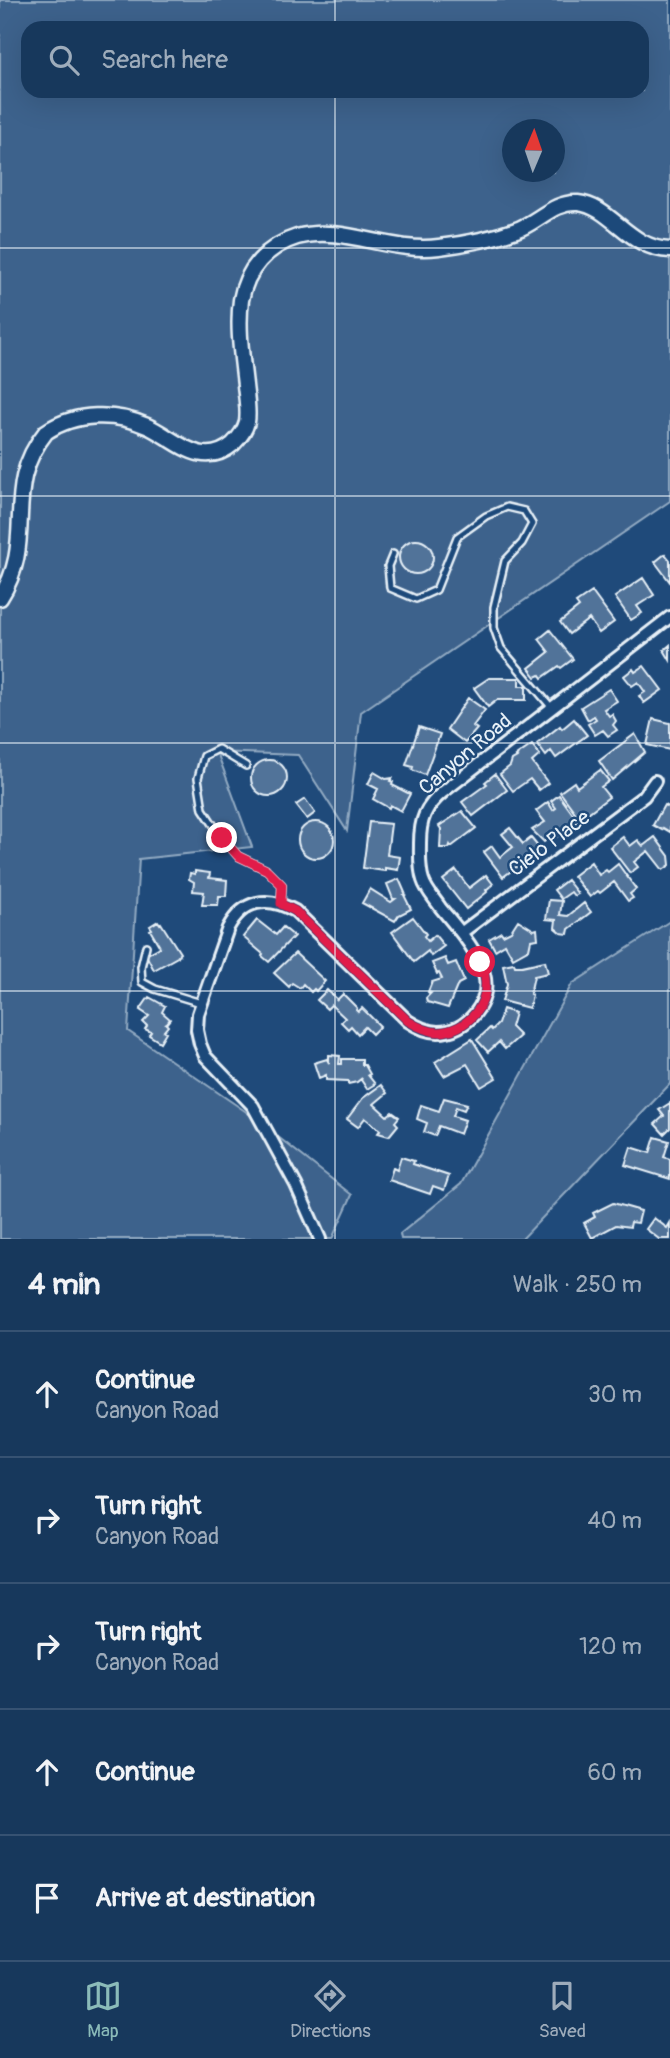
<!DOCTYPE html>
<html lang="en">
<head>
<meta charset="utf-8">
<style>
  :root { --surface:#17385c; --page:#244365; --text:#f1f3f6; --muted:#9eacbb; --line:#365272; --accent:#8bbbb9 }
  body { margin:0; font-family:Pangolin,sans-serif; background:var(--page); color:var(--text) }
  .compass { position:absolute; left:502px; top:119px; width:63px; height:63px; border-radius:50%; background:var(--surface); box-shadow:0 7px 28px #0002; rotate:2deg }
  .stop { position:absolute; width:21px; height:21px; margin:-16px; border:5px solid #e11d48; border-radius:50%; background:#fff }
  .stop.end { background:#e11d48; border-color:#fff; box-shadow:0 2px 7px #0008 }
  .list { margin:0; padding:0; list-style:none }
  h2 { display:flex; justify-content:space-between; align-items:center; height:91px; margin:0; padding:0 28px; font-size:30px }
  h2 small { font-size:23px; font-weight:400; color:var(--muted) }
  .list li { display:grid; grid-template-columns:46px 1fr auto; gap:21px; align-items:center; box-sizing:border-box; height:126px; padding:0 28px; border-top:2px solid var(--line) }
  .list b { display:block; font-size:26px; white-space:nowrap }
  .list p { margin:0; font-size:23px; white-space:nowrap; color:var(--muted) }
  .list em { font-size:23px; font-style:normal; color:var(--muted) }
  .icon { flex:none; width:38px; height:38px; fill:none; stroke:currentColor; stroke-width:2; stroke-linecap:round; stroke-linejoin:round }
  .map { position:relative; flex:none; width:670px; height:1239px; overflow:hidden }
  .search { position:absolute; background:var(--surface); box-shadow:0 7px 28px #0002; left:21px; right:21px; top:21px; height:77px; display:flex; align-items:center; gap:18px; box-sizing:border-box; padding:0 24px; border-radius:21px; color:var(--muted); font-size:26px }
  .sheet { height:721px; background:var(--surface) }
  nav { display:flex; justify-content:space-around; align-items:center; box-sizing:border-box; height:98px; border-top:2px solid var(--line); background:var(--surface); font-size:19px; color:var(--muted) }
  nav a { display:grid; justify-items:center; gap:4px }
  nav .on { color:var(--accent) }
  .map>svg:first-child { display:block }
  .green { fill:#3c628c; stroke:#92aac2; stroke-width:2; fill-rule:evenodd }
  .building { fill:#517399; stroke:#e8f1f8; stroke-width:2 }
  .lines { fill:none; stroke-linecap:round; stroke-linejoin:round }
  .service-casing { stroke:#e8f1f8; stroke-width:10 }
  .minor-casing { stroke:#e8f1f8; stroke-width:16 }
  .tertiary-casing { stroke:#e8f1f8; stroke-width:19 }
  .service { stroke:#1f4a7a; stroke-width:5 }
  .minor { stroke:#1f4a7a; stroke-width:10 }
  .tertiary { stroke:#1f4a7a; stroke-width:14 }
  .route { stroke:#e11d48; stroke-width:9 }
  .grid { fill:none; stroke:#e8f1f8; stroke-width:2; stroke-opacity:0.55 }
  .labels { text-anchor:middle; stroke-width:5; stroke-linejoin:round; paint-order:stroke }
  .street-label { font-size:21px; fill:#e8f1f8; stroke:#1f4a7a }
</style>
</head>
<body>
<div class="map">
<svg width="670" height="1239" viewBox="0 0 670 1239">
  <rect width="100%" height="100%" fill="#1f4a7a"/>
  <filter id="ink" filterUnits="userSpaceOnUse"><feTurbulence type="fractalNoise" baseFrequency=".0143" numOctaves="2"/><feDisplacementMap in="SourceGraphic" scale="14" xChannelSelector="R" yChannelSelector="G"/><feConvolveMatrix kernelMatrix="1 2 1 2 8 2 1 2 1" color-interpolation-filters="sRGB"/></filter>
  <g filter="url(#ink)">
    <path class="green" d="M0,0H670V501L361,712L347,831L298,755L217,752L252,847L139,859L128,1031L245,1111L352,1195L332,1239H0ZM28,28H642V91H28ZM512,130H554V172H512Z
      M670,921V1084L522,1239H401L400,1234L461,1184L572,984Z"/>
    <path class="building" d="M399 557a17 17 0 1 1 34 0a17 17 0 1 1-34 0Z
      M665,554L670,560V582L655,562Z
      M643,578L654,595L637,606L642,613L631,620L615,597Z
      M592,592L614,622L599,633L589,619L569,634L560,622L579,607L576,603Z
      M550,630L573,659L561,668L559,666L542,678L540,675L536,677L529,668L549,652L539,639Z
      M670,645V660L664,650Z
      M644,666L662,690L644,703L639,696L645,692L638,682L632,686L624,676L633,669L635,672Z
      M489,678H519V686H526V700H497L488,707L474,688Z
      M609,689L617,701L604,709L609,716L612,714L616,721L613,725L617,730L608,736L603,730L595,735L588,724L596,719L594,716L588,720L581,707Z
      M468,698L485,710L473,726L477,729L465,743L447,729Z
      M574,719L587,735L556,758L551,751L546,756L537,744L560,726L562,729Z
      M653,719L670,723V750L647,745Z
      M419,727L440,734L425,775L412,770L413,767L406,765Z
      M635,734L645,752L612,780L599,761Z
      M532,745L540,755L532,762L548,783L539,790L530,779L513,791L500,774L510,766L512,760L517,757L516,756Z
      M251 778a18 18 0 1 1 36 0a18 18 0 1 1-36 0Z
      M600,770L609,781L601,787L609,797L580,819L560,792L574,782L577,787Z
      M374,772L386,779L392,778L390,781L393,782L392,785L410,794L401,811L390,805L389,808L373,799L378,789L368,784Z
      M495,774L507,790L473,816L462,802L487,784L485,782Z
      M559,795L578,821L556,837L554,834L544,842L532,830L545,822L536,811L548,802L553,810L556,808L551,801Z
      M305,799L315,813L307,819L296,805Z
      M664,805L670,808V832L663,828L662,830L653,825Z
      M462,811L476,828L451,847L450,845L449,848H440L441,829L439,826Z
      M369,822L391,824L387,855L400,857L398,870L385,868V871L363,868Z
      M298 840a18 18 0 1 1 36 0a18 18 0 1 1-36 0Z
      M510,828L523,844L531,838L540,849L503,877L484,852L492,846L500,857L513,847L502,834Z
      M623,837L630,846L638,840L643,846L655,837L669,856L670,865L663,870L648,851L634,862L638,867L630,873L610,847Z
      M591,862L599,875L606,870L608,872L618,864L636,889L630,894L633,898L628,901L614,882L600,893L598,891L590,897L573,876Z
      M456,870L469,888L486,875L493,884L486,890L487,892L466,909L443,880Z
      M195,871L210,873L209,878L227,880L226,896H219L218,905H202L204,892L193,891L194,882L189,879L190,873L195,874Z
      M399,879L406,895H404L411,909L399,915L395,921L362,903L370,889L391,902L395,899H393L387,884Z
      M567,880L578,894L574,896L571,892L561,899L554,890Z
      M549,900L562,901L560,915L568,916L584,903L591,912L569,929L568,934L561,933L555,928L556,920L546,919Z
      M413,917L426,934L424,936L428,941L435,935L444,946L431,956L428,951L414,962L392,932Z
      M257,920L276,935L283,927L294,936L269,962L262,956L263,954L243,937Z
      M518,920L534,930L537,929L538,939L531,940L529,949L513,958L505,944L495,950L489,939L501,932L503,935L511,931Z
      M158,921L160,924L161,923L180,953L178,955L179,956L154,970L146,955L160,947L150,930L152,929L150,926Z
      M295,953L325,981L316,991L314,989L311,992L303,984L300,988L292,983L289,987L274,973Z
      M445,958L448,965L456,962L464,981L458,984L448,1008L427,1002L426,998L431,993L428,992L432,982L442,979L439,973L437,974L432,963Z
      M545,961L548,973L534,976L530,994L532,995L529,1008L502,1001L507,984L503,965L514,963L515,966H522Z
      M327,990L337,999L336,1001L343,994L357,1008L356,1010L358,1012L362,1008L380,1026L372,1034L365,1027L358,1034L351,1026L348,1029L341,1022L345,1018L331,1005L327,1009L317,1000Z
      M149,997L165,1006L162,1012L170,1019L166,1024L165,1023L168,1026L164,1031L166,1032L160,1042L149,1035L151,1032L145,1029L147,1026L143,1022L149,1016L140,1010Z
      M503,1009L515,1013L511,1027L520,1036L505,1049L499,1042L488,1052L477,1040L490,1028L492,1030L498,1024Z
      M472,1039L496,1078L481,1087L467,1064L444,1076L435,1062Z
      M329,1055L340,1056L339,1064H342V1059H362V1065H365L370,1074L368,1075L375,1084L367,1089L361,1080L362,1078L357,1082L348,1084V1081L326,1080V1075L319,1078L314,1063L327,1059L329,1063Z
      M381,1085L387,1093L374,1104L387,1116L392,1112L399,1117L395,1122L398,1125L389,1136L378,1133L380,1130L365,1118L358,1127L347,1119L363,1098Z
      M444,1098L467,1104L464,1110L456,1107L453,1116L465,1120L460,1134L439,1126L435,1136L424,1132L427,1123L417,1119L421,1105L439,1111Z
      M670,1103V1128L664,1134L655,1124L664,1116L659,1110Z
      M655,1137L669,1141L664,1157L670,1159V1179L625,1165L631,1147L650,1153Z
      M401,1157L414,1161L413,1164L449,1176L444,1190L433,1186L430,1194L389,1180L393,1168L397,1170Z
      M613,1203L641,1211L638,1223L631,1222L630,1227L616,1225L592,1238L584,1223L595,1217L593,1213Z
      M654,1218L667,1228L670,1223V1239H659L646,1229Z"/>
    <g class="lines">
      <defs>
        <path id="service" d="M393,554L388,566L390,588L416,599L436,590L457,537L486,516L507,507L524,511L532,524L522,543L505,561L494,607V628L501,648L552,708
          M246,766L218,749L204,756L198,778L203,809L222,838L238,856L267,870L282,885L281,904
          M146,946L141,967L142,982L155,989L201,1003"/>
        <path id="minor" d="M461,933L644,796L655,781
          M320,1239L296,1185L253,1106L205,1056L200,1044L197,1030L198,1014L228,928C243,900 267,895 295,911L408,1021C417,1027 426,1032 438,1032C467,1032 492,1002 484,974C477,949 456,927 440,907C434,898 426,890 423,880C419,868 420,855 420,843C420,820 425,807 443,792L670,617"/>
        <path id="tertiary" d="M0,598C38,539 0,489 46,432C75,412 116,412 147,426C175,438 201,471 233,444C239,438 245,430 247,422C249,410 246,396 245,385C242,357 237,328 241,300C246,270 267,246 297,237C343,224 391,254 439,247C464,244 491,239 516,230C537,223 554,201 578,203C611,206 629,249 670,250"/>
      </defs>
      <use href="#service" class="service-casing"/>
      <use href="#minor" class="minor-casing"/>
      <use href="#tertiary" class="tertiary-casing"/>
      <use href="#service" class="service"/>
      <use href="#minor" class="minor"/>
      <use href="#tertiary" class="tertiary"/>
    </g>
  </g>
  <g class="lines" filter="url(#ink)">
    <path class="route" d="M222,838L238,856L267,870L282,885L281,904L295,911L408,1021C418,1027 428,1032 439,1032C467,1030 489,1006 485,978C485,973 482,967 480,962"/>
  </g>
  <path class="grid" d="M335,0V28M335,91V1239M0,248H670M0,496H670M0,743H670M0,991H670"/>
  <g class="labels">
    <g class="street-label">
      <text transform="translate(465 754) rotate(-40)" y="7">Canyon Road</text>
      <text transform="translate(549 843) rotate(-37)" y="7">Cielo Place</text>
    </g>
  </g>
</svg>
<svg class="compass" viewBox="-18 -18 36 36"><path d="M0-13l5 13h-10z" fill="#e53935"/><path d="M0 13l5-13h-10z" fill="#9eacbb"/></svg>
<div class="stop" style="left:480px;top:962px"></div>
<div class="stop end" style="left:222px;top:838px"></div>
<div class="search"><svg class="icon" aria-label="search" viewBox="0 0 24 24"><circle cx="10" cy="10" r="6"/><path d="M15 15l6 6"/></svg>Search here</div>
</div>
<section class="sheet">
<h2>4 min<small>Walk · 250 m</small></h2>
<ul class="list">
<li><svg class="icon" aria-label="ahead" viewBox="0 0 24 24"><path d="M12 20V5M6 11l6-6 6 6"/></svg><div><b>Continue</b><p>Canyon Road</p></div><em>30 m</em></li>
<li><svg class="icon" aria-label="right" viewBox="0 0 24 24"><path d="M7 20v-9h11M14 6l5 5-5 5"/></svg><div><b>Turn right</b><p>Canyon Road</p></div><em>40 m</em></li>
<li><svg class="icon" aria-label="right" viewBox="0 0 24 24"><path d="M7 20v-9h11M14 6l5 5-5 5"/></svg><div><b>Turn right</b><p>Canyon Road</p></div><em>120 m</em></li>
<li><svg class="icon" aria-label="ahead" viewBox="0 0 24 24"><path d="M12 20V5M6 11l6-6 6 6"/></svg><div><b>Continue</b></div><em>60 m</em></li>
<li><svg class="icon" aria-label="arrive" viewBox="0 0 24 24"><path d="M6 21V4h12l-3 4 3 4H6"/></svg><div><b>Arrive at destination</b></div></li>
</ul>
</section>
<nav>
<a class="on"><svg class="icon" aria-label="map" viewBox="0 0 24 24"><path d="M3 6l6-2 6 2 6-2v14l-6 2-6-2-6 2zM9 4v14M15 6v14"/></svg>Map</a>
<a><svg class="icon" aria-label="directions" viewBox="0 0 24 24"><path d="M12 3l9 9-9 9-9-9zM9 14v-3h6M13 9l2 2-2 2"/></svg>Directions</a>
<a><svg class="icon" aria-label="saved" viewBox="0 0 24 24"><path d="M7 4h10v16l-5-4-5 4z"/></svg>Saved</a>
</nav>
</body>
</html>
